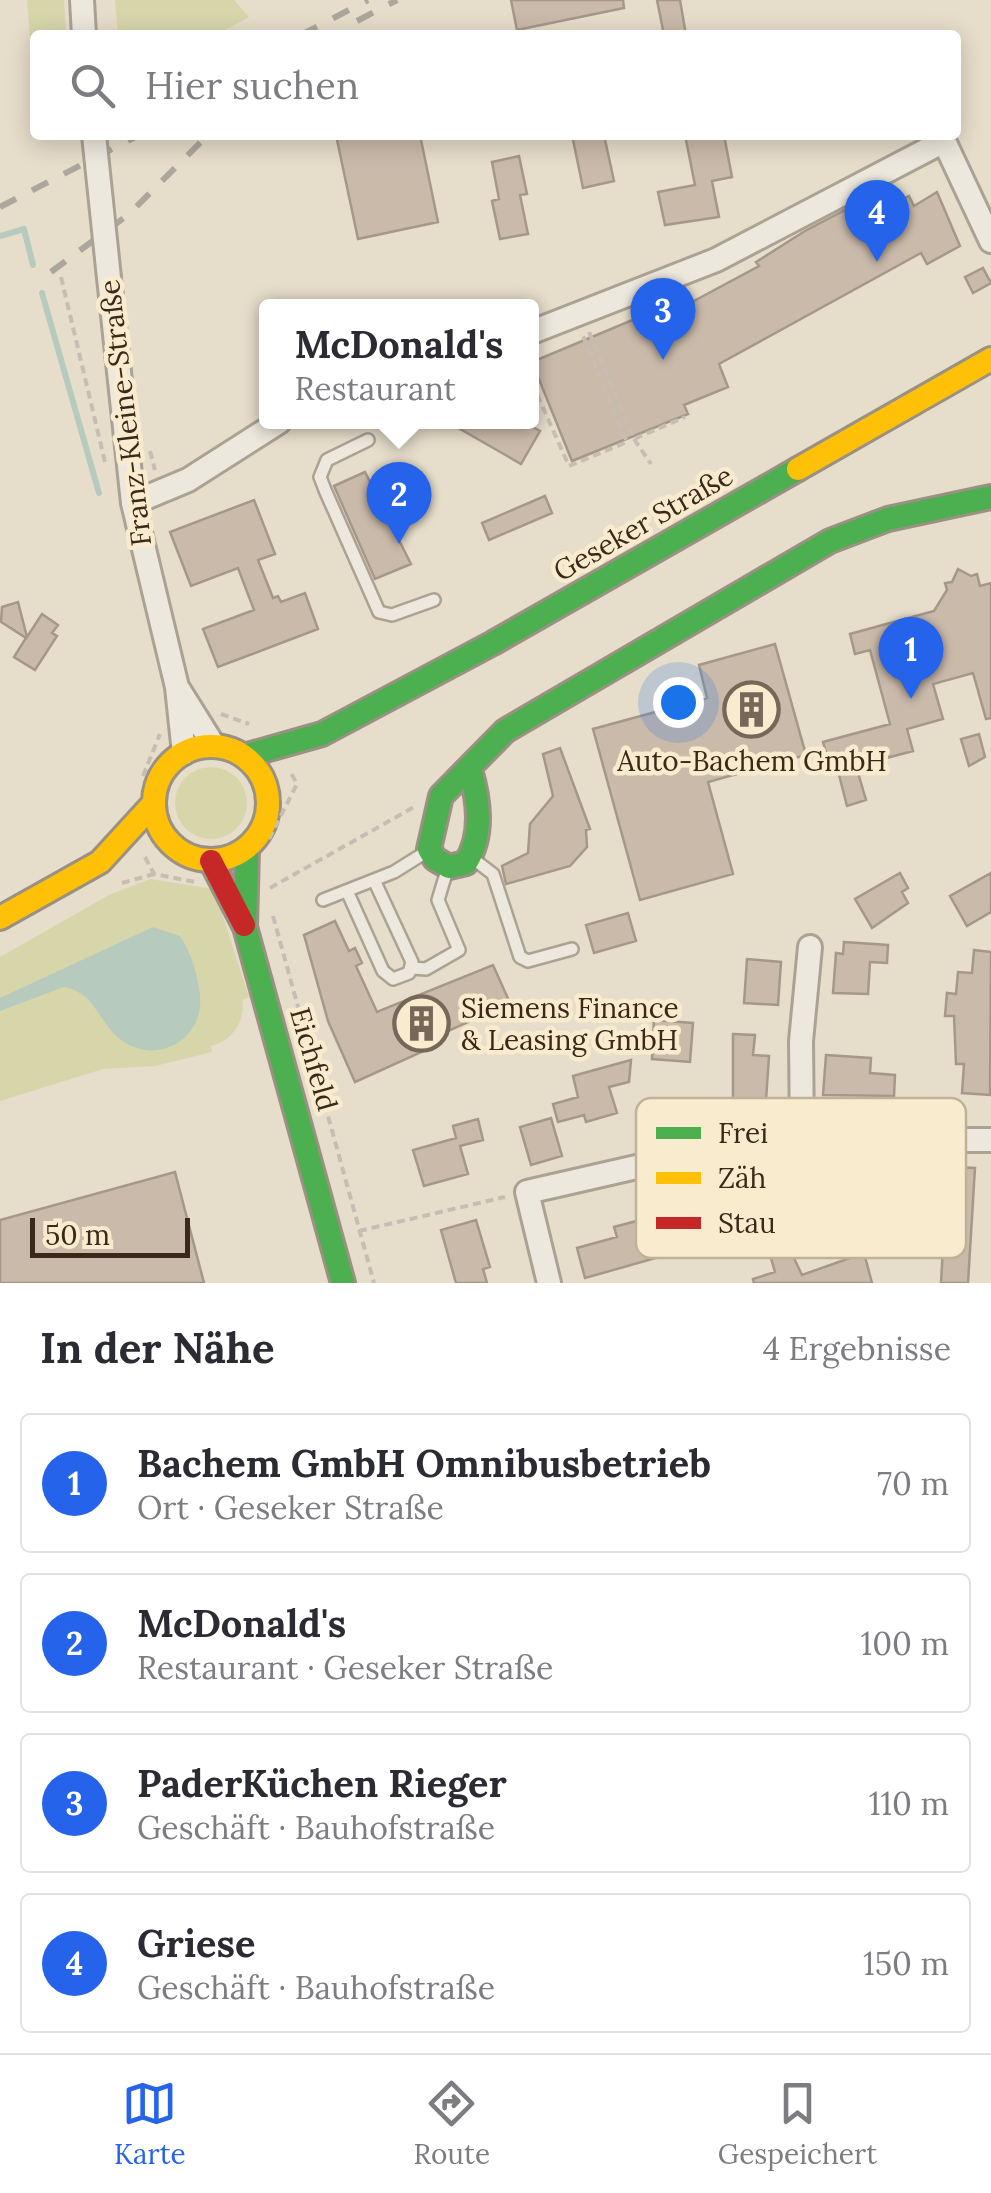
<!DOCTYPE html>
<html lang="de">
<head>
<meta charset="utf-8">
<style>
  :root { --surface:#fff; --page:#f2f2f3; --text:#2b2b33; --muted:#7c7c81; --line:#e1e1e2; --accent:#2563eb }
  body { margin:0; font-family:Lora,serif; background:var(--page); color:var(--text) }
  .scale { position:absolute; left:30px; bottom:25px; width:160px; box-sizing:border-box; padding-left:10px; border:5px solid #3a291b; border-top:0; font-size:28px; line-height:35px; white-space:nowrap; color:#3a291b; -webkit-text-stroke:8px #f9ecce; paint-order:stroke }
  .you { position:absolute; left:678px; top:702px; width:35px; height:35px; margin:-25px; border:8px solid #fff; border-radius:50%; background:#1a73e8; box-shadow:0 0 0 15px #1a73e833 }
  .badge { display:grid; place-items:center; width:65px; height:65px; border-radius:50%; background:var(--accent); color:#fff; font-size:32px; font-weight:700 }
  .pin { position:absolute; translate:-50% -82px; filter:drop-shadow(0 2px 5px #0008) }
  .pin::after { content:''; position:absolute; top:52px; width:35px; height:30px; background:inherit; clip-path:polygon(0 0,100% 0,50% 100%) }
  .popup { position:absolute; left:259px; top:299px; width:280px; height:130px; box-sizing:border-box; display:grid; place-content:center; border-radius:10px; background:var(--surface); filter:drop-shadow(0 2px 8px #0005); font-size:32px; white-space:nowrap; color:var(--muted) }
  .popup b { font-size:38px; color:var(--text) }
  .popup::after { content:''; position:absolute; left:50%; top:100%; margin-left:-20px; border:20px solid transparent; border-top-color:var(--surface) }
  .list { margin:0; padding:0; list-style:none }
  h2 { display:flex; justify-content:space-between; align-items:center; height:130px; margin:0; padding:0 40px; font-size:42px }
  h2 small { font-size:32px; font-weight:400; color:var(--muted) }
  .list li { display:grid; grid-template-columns:65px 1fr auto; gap:30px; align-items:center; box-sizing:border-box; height:140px; margin:0 20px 20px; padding:0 20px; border:2px solid var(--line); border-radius:10px }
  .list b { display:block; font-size:38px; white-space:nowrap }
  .list p { margin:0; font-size:32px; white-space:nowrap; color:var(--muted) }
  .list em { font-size:32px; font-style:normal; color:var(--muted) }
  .icon { flex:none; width:55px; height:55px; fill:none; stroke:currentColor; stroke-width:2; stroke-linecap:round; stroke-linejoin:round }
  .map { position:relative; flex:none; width:991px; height:1283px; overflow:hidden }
  .search { position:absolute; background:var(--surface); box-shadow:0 5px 25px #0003; left:30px; right:30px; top:30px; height:110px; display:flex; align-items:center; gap:25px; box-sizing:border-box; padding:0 35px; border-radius:10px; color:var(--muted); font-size:38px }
  .sheet { height:770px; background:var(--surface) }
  nav { display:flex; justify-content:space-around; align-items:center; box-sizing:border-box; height:140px; border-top:2px solid var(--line); background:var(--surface); font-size:28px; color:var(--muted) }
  nav a { display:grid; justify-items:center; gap:5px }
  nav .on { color:var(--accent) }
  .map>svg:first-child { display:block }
  .green { fill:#d7d6ab }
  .water { fill:#b6cbbe }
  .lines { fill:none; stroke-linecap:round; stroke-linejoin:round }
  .stream { stroke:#b6cbbe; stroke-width:6 }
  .building { fill:#cabaaa; stroke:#a69889; stroke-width:2.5 }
  .lane-casing { stroke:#aba294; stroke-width:16 }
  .street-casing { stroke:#aba294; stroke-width:28 }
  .fast-casing { stroke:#9a9183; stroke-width:28 }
  .slow-casing { stroke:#9a9183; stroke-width:28 }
  .jam-casing { stroke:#9a9183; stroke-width:28 }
  .path { stroke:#c6beb3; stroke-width:4; stroke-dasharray:8 5; stroke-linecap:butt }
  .lane { stroke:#ede8dd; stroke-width:11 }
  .street { stroke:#ede8dd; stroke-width:22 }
  .fast { stroke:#4caf50; stroke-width:22 }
  .slow { stroke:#ffc107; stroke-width:22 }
  .jam { stroke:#c62828; stroke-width:22 }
  .rail { stroke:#aca79d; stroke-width:6; stroke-dasharray:18 18; stroke-linecap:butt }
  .street-bridge-casing { stroke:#aba294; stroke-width:28; stroke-linecap:butt }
  .street-bridge { stroke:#ede8dd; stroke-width:22 }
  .labels { text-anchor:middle; stroke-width:9; stroke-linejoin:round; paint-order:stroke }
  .street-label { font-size:28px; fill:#3a291b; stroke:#f9ecce }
  .poi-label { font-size:28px; fill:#3a291b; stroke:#f9ecce }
  .key { fill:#f9ecce; stroke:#c0b298; stroke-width:2.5 }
  .key-label { font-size:28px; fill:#3a291b }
</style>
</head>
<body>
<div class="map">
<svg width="991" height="1283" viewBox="0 0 991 1283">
  <rect width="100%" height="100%" fill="#e6ddca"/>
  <path class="green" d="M27,0H64L66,35H35V101Z
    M115,0H234L249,17L216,35H118Z
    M175 803a36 36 0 1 1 72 0a36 36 0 1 1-72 0Z
    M150,879L214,889L249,997L242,1000C246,1021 232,1041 211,1046L212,1052L155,1066L103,1069L0,1101V957L109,895Z"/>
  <path class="water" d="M153,927L180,936C192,954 197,973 200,995C205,1040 155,1067 120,1039C97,1021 96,993 64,987L0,1011V998Z"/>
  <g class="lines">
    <path class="stream" d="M0,236L24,229L33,265
      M42,293L99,493"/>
  </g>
  <path class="building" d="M511,0H623L624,8L517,30Z
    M657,0H680L686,35H664Z
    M336,135H420L438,222L358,239Z
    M572,135H604L614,181L583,188Z
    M685,135H724L732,177L712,181L719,217L665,225L658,192L695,185Z
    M519,156L527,194L520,195L528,234L500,239L492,201L499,199L492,162Z
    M887,188L895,203L909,196L914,206L937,192L960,246L927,264L921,253L719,364L728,387L684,405L688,414L572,461L532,362L690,296L692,302L759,266L756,262L805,231Z
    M983,268L991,283L973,293L965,277Z
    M448,422H523L540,431L521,464Z
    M365,472L411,564L375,579L334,486Z
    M545,496L552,513L489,540L482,523Z
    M254,500L275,554L258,560L273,598L278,596L281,602L305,593L318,629L218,667L203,629L254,610L238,568L191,586L170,532Z
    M958,569L971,576L977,574L980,586L991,583V718L986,719L973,673L933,684L943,719L907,729L913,751L856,766L866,800L847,806L838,771L832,773L823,742L890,724L870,650L855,654L850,634L934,611L947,590L945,583L952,582Z
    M18,602L27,637L42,614L58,625L52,633L57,636L35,670L14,657L26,638L1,622L2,607Z
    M775,644L806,755L708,782L733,874L640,900L593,729L707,698L699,665Z
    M979,734L985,757L969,766L961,739Z
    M560,748L590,829L586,830L587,847L570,866L506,884L502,866L528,853L530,824L553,796L543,754Z
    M900,873L908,888L902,892L908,903L872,928L855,899Z
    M991,873V912L967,926L950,896Z
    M628,913L636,941L594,953L586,925Z
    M335,921L349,951L355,948L362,963L356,966L377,1012L493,965L510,1003L437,1036L438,1040L424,1046L426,1050L355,1082L328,1021L304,935Z
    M844,942L888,945L887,963L870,962L868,994L833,993L836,953L843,954Z
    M974,950L991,952L990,1095L962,1093L964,1064H956L954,1016H945L947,993L956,994L958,972L972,973Z
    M747,959L781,962L778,1005L744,1003Z
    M654,1020L693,1023L690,1062L652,1059Z
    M733,1034L755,1035L753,1055L769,1056L766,1101L733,1099Z
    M826,1055L871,1058L870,1073L895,1075L894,1096L823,1095Z
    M631,1060L629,1082L609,1087L617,1113L586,1122L584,1115L558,1122L553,1104L578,1097L573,1076Z
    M670,1099L693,1101L691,1122L669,1120Z
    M551,1118L562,1156L531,1165L520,1127Z
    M478,1119L483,1140L460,1146L468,1174L424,1186L413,1150L456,1138L453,1126Z
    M934,1156L955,1157V1167L975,1168L968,1283H941L944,1228L929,1227Z
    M894,1168L892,1188L870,1189L871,1202L857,1203L858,1215L841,1216L840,1205H826L824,1172L848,1175V1171Z
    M175,1172L204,1283H0V1220Z
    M777,1181L786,1214L753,1224L755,1230L585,1278L577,1248L617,1237L614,1227L644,1219L662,1208Z
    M476,1220L490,1267L483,1269L487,1283H456L441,1230Z
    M791,1252L802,1275L864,1253L872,1283H754L753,1279L775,1272L771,1258Z"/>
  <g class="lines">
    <defs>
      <path id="lane" d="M368,440L327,460L320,477L325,490L379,612L392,615L434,600
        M472,858L493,874L520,957L528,961L572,949
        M347,891L383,971L393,979L409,973L412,962L374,880
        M323,900L394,872L426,852
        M412,968L426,969L459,950L438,900L448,867"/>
      <path id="street" d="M82,0L84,35
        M109,278L133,503L177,687L184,753
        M532,332L716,260L944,141L991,241
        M133,503L188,480L279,422
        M179,690L214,746
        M802,1136L801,1041L810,947
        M549,1283L527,1192L676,1158L894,1124L944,1140H991"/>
      <path id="fast" d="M244,756L322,734L493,643L798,469
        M470,770C479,800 484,835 466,863L449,867L435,859L429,849L441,796L505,731L830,541L888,519L991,497
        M247,849L245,927L343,1283"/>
      <path id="slow" d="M798,469L991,359
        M154 803a57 57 0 1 1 114 0a57 57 0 1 1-114 0Z
        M0,918L100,862L154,803"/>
      <path id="jam" d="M211,861L244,925"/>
    </defs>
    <use href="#lane" class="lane-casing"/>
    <use href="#street" class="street-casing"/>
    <use href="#fast" class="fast-casing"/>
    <use href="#slow" class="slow-casing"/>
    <use href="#jam" class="jam-casing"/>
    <path class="path" d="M61,277L105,462
      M589,332L634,439L685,417
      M532,383L569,466L627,442L583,336
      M634,439L651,464
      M150,451L155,470
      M221,714L249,724
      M143,776L160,734
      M269,839L297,784L291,773
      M145,857L154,874L195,882
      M122,883L154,874
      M270,888L414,807
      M273,916L374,1283
      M359,1231L505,1197"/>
    <use href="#lane" class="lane"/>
    <use href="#street" class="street"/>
    <use href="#fast" class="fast"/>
    <use href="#slow" class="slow"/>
    <use href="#jam" class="jam"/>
    <path class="rail" d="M357,21L397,0
      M301,35L368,0
      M0,207L139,135
      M51,272L129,214L208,135"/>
    <defs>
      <path id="street-bridge" d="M94,135L109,278"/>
    </defs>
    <use href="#street-bridge" class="street-bridge-casing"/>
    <use href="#street-bridge" class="street-bridge"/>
  </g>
  <defs>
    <symbol id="building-ring" viewBox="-11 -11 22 22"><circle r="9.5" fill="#f9ecce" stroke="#766858" stroke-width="1.5"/><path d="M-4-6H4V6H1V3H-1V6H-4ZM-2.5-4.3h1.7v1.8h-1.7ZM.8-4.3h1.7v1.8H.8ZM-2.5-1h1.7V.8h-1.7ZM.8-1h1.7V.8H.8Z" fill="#766858"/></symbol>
  </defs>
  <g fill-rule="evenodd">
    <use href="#building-ring" x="720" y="678" width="63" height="63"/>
    <use href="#building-ring" x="390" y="992" width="63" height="63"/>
  </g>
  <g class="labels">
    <g class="street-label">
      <text transform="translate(125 413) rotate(-97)" y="10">Franz-Kleine-Straße</text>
      <text transform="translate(643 523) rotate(-30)" y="10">Geseker Straße</text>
      <text transform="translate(314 1059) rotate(74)" y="10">Eichfeld</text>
    </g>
    <g class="poi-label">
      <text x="752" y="771">Auto-Bachem GmbH</text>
      <text x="461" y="1018" text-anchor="start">Siemens Finance<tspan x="461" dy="32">&amp; Leasing GmbH</tspan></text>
    </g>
  </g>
  <rect x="636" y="1098" width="330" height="160" rx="15" class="key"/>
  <rect x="656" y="1127" width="45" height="12" fill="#4caf50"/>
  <rect x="656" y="1172" width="45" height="12" fill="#ffc107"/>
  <rect x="656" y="1217" width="45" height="12" fill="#c62828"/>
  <g class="key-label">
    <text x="718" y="1143">Frei</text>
    <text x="718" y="1188">Zäh</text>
    <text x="718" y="1233">Stau</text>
  </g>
</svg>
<div class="scale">50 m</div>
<div class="you"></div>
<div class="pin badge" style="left:911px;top:699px">1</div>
<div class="pin badge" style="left:399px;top:544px">2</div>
<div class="popup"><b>McDonald's</b>Restaurant</div>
<div class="pin badge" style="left:663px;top:360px">3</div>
<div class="pin badge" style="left:877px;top:262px">4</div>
<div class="search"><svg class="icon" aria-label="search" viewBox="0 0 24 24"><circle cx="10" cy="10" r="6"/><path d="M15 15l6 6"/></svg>Hier suchen</div>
</div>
<section class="sheet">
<h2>In der Nähe<small>4 Ergebnisse</small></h2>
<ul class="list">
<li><span class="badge">1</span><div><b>Bachem GmbH Omnibusbetrieb</b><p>Ort · Geseker Straße</p></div><em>70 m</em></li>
<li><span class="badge">2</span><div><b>McDonald's</b><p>Restaurant · Geseker Straße</p></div><em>100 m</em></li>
<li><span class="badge">3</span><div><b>PaderKüchen Rieger</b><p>Geschäft · Bauhofstraße</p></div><em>110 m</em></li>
<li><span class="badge">4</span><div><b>Griese</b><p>Geschäft · Bauhofstraße</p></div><em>150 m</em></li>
</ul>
</section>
<nav>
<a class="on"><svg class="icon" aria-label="map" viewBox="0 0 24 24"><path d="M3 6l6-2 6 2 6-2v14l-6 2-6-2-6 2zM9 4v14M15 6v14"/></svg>Karte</a>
<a><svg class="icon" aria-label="directions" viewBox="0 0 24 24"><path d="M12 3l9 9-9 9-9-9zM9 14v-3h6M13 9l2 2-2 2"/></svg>Route</a>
<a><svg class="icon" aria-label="saved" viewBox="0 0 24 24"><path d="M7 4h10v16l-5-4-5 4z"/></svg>Gespeichert</a>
</nav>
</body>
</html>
